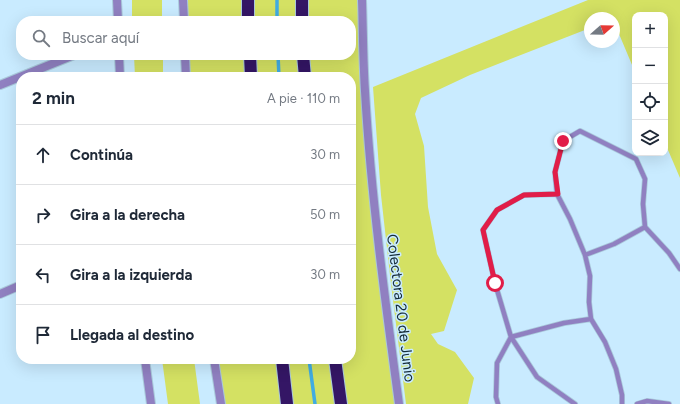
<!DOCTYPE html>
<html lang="es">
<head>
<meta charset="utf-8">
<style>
  :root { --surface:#fff; --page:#f2f2f3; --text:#1f2937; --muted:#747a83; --line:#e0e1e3 }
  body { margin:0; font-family:Figtree,sans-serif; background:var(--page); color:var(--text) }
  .controls { position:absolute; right:12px; top:12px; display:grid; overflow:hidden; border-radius:8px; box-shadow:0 4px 16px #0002 }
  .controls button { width:36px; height:36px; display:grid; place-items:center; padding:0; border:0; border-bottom:1px solid var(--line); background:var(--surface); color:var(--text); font:20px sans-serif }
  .compass { position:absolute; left:584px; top:12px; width:36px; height:36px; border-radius:50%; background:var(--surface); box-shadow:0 4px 16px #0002; rotate:70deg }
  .stop { position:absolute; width:12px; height:12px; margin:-9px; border:3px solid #e11d48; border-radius:50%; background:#fff }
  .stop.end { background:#e11d48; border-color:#fff; box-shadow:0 1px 4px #0008 }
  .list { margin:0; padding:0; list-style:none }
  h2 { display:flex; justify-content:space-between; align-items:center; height:52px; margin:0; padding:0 16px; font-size:17px }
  h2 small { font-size:13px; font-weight:400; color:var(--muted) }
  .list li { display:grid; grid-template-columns:26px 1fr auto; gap:12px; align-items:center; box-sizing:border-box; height:60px; padding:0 16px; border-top:1px solid var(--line) }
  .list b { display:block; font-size:15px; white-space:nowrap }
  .list em { font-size:13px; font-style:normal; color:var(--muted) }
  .icon { flex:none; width:22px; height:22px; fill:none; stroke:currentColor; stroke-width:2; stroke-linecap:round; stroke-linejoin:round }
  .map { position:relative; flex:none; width:680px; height:404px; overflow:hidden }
  .search { position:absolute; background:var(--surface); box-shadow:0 4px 16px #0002; left:16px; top:16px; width:340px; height:44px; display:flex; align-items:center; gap:10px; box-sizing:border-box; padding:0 14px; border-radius:16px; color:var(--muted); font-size:15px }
  .panel { position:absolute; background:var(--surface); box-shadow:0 4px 16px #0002; left:16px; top:72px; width:340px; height:292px; border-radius:16px }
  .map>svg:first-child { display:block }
  .green { fill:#d4e163 }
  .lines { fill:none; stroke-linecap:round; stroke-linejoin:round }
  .stream { stroke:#41ace2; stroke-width:3.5 }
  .lane-casing { stroke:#a9c9db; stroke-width:6 }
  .street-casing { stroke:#a9c9db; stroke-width:10 }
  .highway-casing { stroke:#a9c9db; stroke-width:14 }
  .lane { stroke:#9080c1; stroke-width:4.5 }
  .street { stroke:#9080c1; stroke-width:8 }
  .highway { stroke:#341665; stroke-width:12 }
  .route { stroke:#e11d48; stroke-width:5 }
  .labels { text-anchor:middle; stroke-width:3; stroke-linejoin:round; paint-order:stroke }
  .street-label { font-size:15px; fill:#152c39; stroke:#c9ebff }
</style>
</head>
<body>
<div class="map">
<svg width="680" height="404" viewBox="0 0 680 404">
  <rect width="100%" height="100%" fill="#c9ebff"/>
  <path class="green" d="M132,0H162V21H132Z
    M183,0H362L365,91L399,404H221L214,359H351V77H186L185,55H351V21H184Z
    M588,0H680V178L665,143V15H635V72L614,22V18H590V28L470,75L421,98L415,114L424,146L428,207L437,254L457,290L444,331L431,334L438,344L455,352L474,378L468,404H406L391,284L381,195L373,87Z
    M134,55H163V77H135Z
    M162,359H194L200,404H168Z"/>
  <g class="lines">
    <path class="stream" d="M277,0V21
      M278,55L279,77
      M309,359L315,404"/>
    <defs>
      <path id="lane" d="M557,194L524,195L497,210L483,230L495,283L511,337L537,377L575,404
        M585,255L614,244L645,227
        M498,404L496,397L497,363L511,337L564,323L591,319
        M622,404V395L616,369L605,342L591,319L589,302L590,276L585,255L570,219L557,194L555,172L563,141L580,131L636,159L645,179L643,204L645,227L669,253L680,269
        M637,404L647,401L669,404"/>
      <path id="street" d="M117,0L118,21
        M183,0L184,21
        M362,0C363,30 363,61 365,91C371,196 385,300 399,404
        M119,55L120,77
        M185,55L186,77
        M0,85L74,55
        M0,294L21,285
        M145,359L151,404
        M214,359L221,404"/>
      <path id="highway" d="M248,0V21
        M302,0V21
        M250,55L251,77
        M303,55L305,77
        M282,359L287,404
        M335,359L341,404"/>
    </defs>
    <use href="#lane" class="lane-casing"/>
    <use href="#street" class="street-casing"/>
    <use href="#highway" class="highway-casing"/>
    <use href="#lane" class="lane"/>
    <use href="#street" class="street"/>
    <use href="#highway" class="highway"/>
  </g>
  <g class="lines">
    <path class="route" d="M495,283L483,230L497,210L524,195L558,194L555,172L563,141"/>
  </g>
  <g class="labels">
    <g class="street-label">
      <text transform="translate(401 308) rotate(83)" y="5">Colectora 20 de Junio</text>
    </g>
  </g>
</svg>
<div class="controls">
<button>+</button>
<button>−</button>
<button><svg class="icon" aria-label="locate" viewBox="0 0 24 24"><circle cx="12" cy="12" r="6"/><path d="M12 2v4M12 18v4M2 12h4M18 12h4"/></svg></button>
<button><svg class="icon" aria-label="layers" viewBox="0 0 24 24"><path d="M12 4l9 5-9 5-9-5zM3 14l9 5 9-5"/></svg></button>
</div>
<svg class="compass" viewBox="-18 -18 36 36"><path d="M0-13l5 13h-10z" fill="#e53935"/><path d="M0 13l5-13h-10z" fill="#747a83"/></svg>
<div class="stop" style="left:495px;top:283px"></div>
<div class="stop end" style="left:563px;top:141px"></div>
<div class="search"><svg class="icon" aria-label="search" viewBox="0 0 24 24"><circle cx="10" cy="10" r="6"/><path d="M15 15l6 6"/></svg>Buscar aquí</div>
<section class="panel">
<h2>2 min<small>A pie · 110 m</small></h2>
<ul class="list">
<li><svg class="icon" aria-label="ahead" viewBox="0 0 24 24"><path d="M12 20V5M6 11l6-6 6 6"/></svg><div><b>Continúa</b></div><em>30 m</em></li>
<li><svg class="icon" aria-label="right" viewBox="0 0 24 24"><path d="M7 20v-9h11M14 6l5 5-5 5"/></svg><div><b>Gira a la derecha</b></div><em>50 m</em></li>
<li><svg class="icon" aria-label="left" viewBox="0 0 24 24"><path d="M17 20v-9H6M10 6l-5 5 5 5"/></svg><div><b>Gira a la izquierda</b></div><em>30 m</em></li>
<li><svg class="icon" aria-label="arrive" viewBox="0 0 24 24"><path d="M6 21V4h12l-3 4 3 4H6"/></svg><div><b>Llegada al destino</b></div></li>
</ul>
</section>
</div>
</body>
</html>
